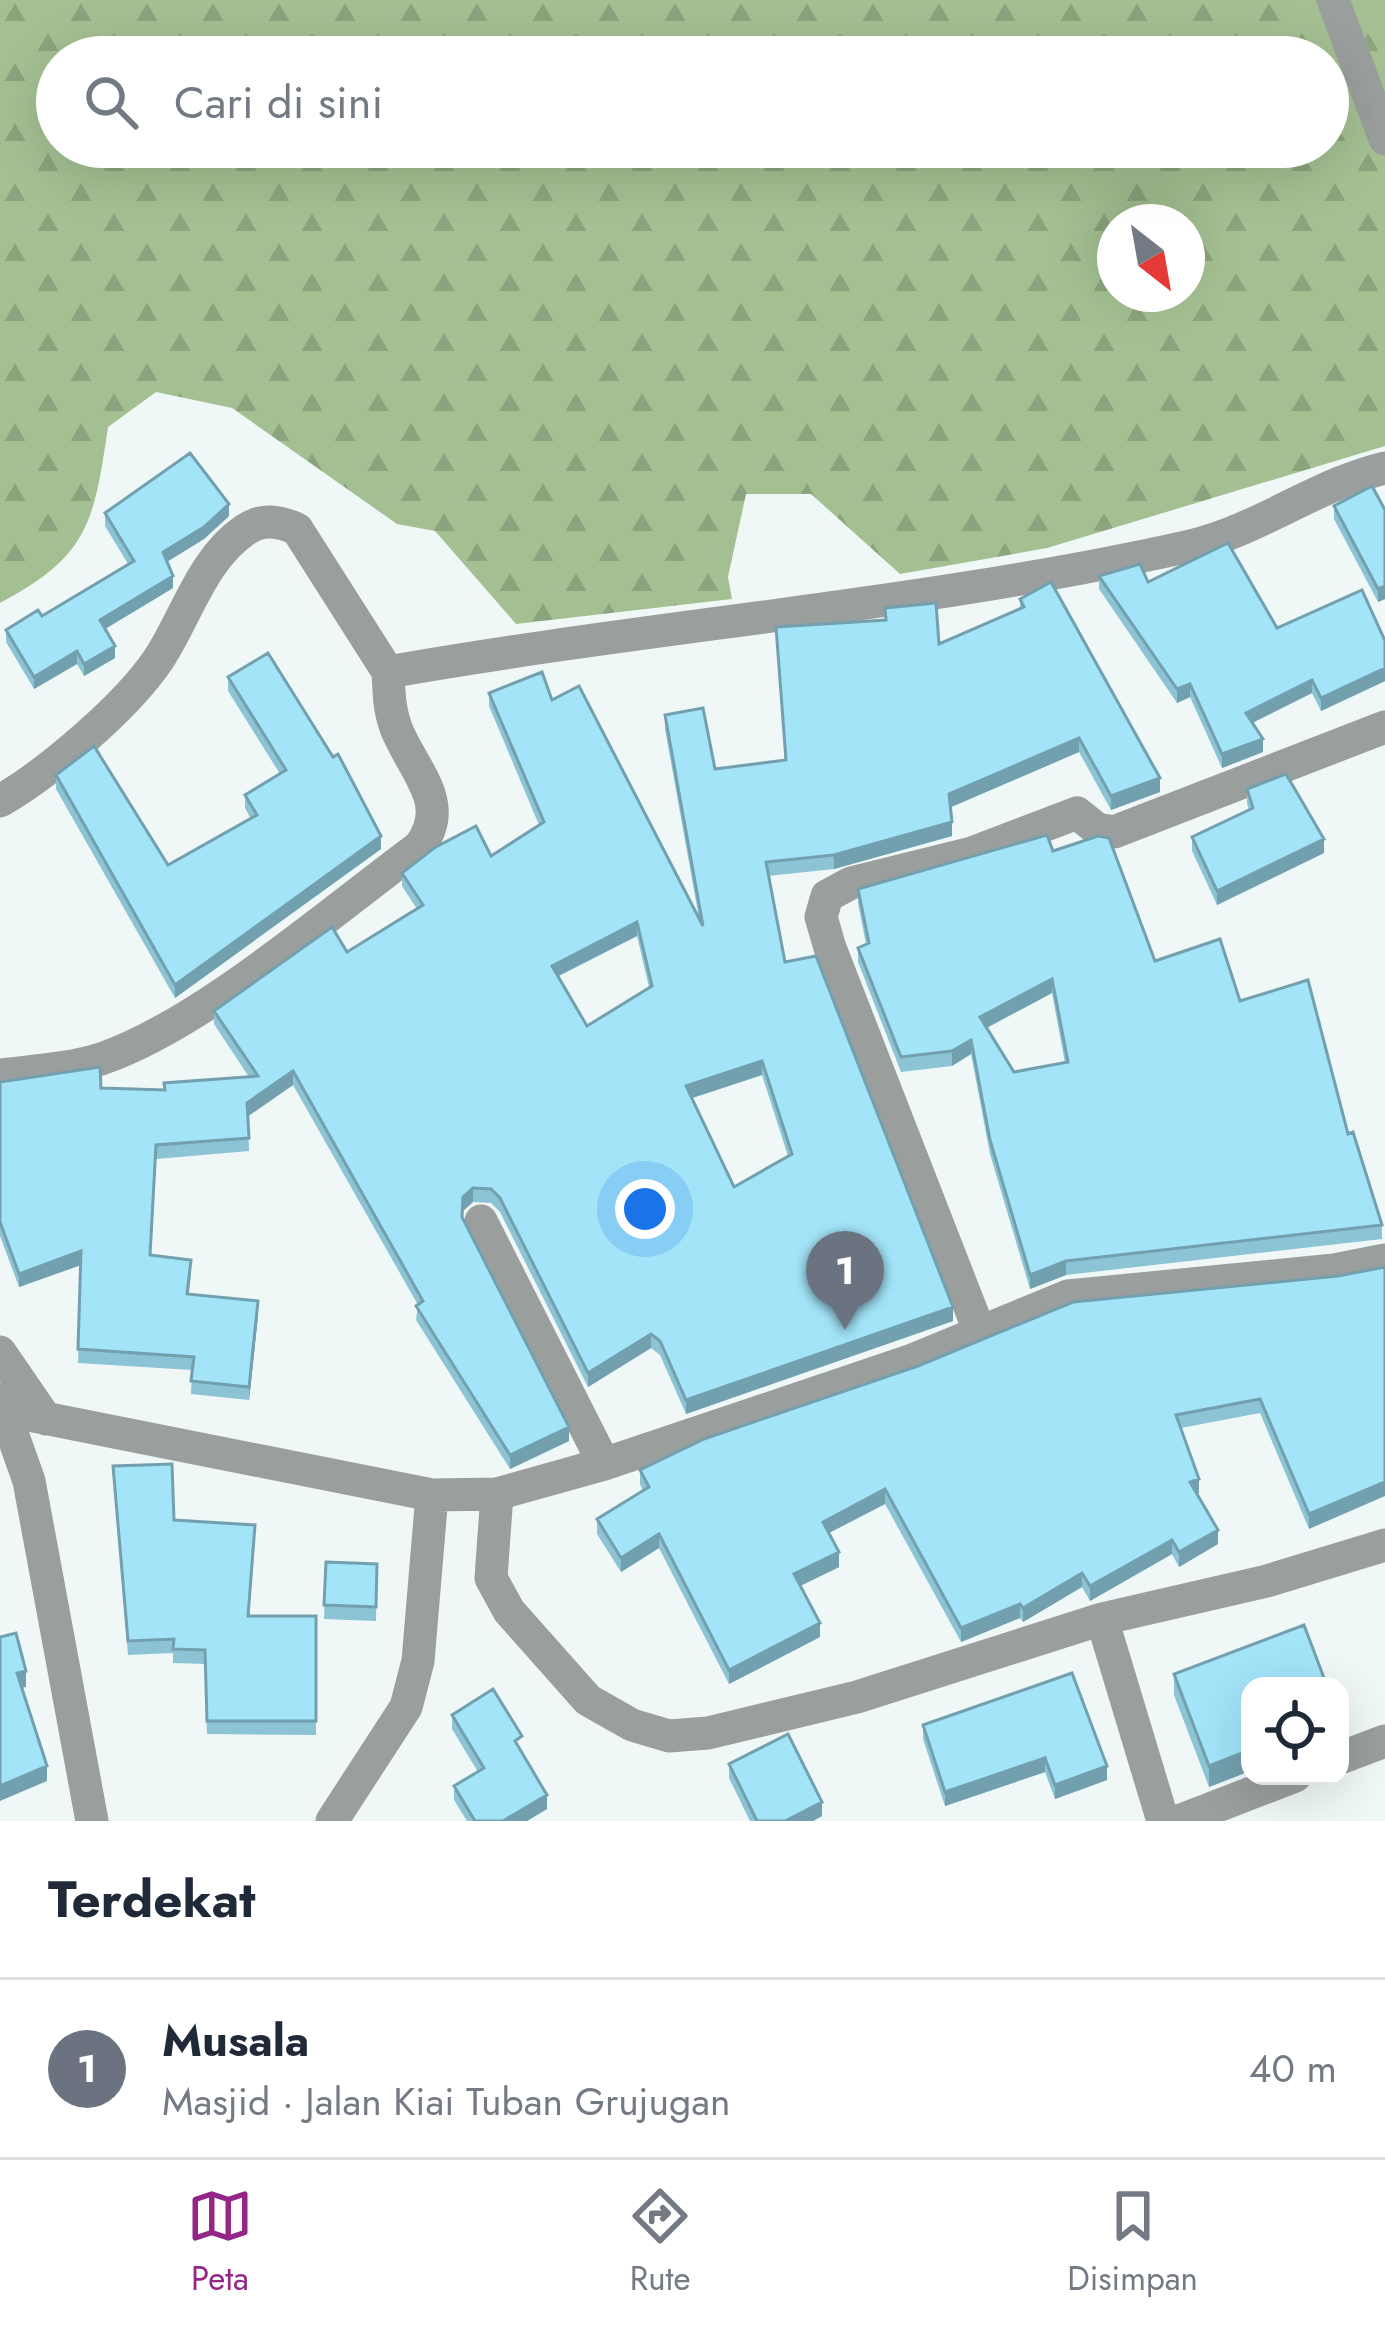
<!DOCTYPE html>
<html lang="id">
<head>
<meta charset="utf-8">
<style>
  :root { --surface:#fff; --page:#f6f6f7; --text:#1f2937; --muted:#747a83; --line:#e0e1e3; --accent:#942688 }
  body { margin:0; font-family:Jost,sans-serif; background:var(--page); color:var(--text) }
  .controls { position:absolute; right:36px; bottom:36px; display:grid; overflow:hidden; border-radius:24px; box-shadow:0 12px 48px #0002 }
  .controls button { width:108px; height:108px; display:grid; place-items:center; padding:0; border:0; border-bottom:3px solid var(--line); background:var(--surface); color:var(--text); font:60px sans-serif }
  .compass { position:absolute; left:1097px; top:204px; width:108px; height:108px; border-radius:50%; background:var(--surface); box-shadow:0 12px 48px #0002; rotate:149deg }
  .you { position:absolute; left:645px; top:1209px; width:42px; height:42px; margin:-30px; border:9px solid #fff; border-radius:50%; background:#1a73e8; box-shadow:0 0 0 18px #1a73e833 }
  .badge { display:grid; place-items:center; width:78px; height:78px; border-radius:50%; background:var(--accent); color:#fff; font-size:39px; font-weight:700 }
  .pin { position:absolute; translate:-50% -99px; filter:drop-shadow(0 3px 6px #0008) }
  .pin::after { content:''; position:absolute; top:63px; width:42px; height:36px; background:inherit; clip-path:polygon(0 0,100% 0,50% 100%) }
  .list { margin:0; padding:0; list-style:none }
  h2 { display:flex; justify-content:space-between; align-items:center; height:156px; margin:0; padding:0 48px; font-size:51px }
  h2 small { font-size:39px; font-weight:400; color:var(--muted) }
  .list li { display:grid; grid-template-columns:78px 1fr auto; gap:36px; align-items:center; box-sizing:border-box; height:180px; padding:0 48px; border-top:3px solid var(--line) }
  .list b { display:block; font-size:45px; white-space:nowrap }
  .list p { margin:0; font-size:39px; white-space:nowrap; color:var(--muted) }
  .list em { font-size:39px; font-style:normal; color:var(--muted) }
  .icon { flex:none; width:66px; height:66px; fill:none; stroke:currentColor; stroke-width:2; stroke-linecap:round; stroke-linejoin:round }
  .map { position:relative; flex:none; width:1385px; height:1821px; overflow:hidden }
  .search { position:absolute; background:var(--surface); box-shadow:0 12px 48px #0002; left:36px; right:36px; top:36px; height:132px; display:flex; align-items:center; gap:30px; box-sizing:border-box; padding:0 42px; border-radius:66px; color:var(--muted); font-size:45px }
  .sheet { height:336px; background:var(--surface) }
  nav { display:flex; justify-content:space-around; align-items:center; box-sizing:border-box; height:168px; border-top:3px solid var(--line); background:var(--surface); font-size:33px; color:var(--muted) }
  nav a { display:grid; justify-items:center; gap:6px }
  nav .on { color:var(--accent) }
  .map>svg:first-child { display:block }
  .forest { fill:url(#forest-firs); fill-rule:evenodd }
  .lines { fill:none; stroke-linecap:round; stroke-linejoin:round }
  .minor { stroke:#9a9e9c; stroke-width:33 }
  .minor-bridge { stroke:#9a9e9c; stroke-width:33 }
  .wall { fill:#8cc4d5; fill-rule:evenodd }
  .shaded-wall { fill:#72a0ae }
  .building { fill:#a3e4f8; stroke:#72a0ae; stroke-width:3; fill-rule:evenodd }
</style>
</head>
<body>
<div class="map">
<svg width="1385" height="1821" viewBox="0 0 1385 1821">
  <defs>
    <pattern id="forest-firs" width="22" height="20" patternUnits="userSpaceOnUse" patternTransform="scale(3)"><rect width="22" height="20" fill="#a4c092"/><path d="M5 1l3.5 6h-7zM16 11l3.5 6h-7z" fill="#8ca47d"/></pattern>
  </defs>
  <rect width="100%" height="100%" fill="#eff8f7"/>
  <path class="forest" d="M0,0H1385V446L1047,548L900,574L811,494H746L728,577L732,599L516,624L435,531L397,524L232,408L156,392L108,427C94,522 89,556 0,603ZM57,57H1328V147H57ZM1115,222H1187V294H1115Z"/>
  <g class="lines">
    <path class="minor" d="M1333,0L1385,139
      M0,801C49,773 127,706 158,660C186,618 201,560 245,530C262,518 279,521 297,529L388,672C655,625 926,605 1190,546C1259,530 1317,484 1385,468
      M0,1075C33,1071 69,1069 101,1059C201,1025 332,911 419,847C453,804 413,771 396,728C389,709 389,692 388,672
      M481,1221L604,1464
      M980,1333L830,948L821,917L827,896L851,883L972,853L1077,813L1097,829L1114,832L1385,727
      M0,1352L46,1419
      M0,1399L29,1481L92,1821
      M19,1413L432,1495L497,1494L604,1464L910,1361L1068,1296L1334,1270L1385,1260
      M497,1494L491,1578L509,1611L588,1700L632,1725L669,1736L708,1733L857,1697L1102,1619L1267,1581L1385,1545
      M1102,1619L1163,1821
      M1340,1758L1385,1741
      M332,1821L406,1707L418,1661L432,1495
      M1179,1821L1295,1776"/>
    <path class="minor-bridge" d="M0,1410L19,1413"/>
  </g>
  <path class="wall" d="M1334,506L1385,510V599L1378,602L1334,519Z
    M105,513L229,516L204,539L167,562L173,588L105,629L115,658L84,676L77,664L34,689L6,642V630L42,616L128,564L105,526Z
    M1099,576L1148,582L1277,628L1385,641V681L1321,711L1312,693L1252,723L1263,752L1222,768L1190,697L1177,703L1099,589Z
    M1020,599L1160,792L1111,810L1079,752L951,807L952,836L834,869L768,876L785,962L953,1321L686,1414L660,1355L651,1348L588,1387L500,1212L491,1203L473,1202L463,1211V1218L569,1441L510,1469L416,1320L418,1305L293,1085L248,1116L249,1151L156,1159L151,1255L191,1274L189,1294L258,1315L249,1400L191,1394L192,1370L78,1363L81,1265L19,1287L0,1236V1082L165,1090L249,1077L214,1024V1011L347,952L417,909L402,886V873L491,856L539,825L489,706V693L552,700L699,918L665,729V715L715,769L785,761L776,627L885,620V608L939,644L1020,609ZM637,936L649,987L587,1026L559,976ZM762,1075L788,1156L734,1187L692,1098Z
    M228,677L381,849L175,998L56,789V775L168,865L251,819L245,808V795L280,774L228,691Z
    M1247,789L1324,853L1217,905L1192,851V837L1249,810L1247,803Z
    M1053,851L1155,961L1240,1001L1348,1134L1382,1225V1239L1066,1275L1030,1289L990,1154L971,1054L952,1066L901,1072L858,962V948L866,944L858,903V889ZM1052,993L1065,1063L1014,1072L987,1028Z
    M1338,1276L1309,1529L1260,1413L1181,1428L1199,1493L1197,1494L1218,1544L1179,1567L1172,1554L1090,1601L1082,1587L1023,1622L1020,1618L961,1642L885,1504L829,1533L839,1567L800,1586L820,1637L729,1684L659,1548L621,1572L597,1534V1519L643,1491L640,1484V1470Z
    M113,1466L174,1520L255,1538L249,1616H316V1735L207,1734L205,1664L173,1663V1653L128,1655Z
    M326,1562L377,1564L376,1621L324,1619Z
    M1072,1673L1107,1780L1055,1799L1045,1772L945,1806L923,1739V1725Z
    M1174,1674L1250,1686V1771L1209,1787L1174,1695Z
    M452,1715L522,1751L547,1809L527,1821H467L454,1800V1786L478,1772L452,1729Z
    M729,1764L822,1816L813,1821H750L729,1778Z"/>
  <path class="shaded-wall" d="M229,504V516L204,539L163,564V552Z
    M173,576V588L100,632V620Z
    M1385,586V599L1378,602V589Z
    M115,646V658L84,676V664Z
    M77,651V664L34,689V677Z
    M1385,668V681L1321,711V698Z
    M1312,680V693L1246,726V713Z
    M1190,684V697L1177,703V689Z
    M1079,738V752L949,808V794Z
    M1263,739V752L1222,768V754Z
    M1160,778V792L1111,810V796Z
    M952,822V836L834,869V855Z
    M381,836V849L175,998V985Z
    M1324,839V853L1217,905V891Z
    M637,922V936L552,979V966Z
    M1052,979V993L980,1031V1017Z
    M971,1040V1054L952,1066V1051Z
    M762,1061V1075L686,1100V1086Z
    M293,1071V1085L247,1117V1103Z
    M473,1188V1202L463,1211V1197Z
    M81,1251V1265L19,1287V1274Z
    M1066,1261V1275L1030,1289V1275Z
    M258,1301V1315L249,1400V1387Z
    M953,1307V1321L686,1414V1400Z
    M651,1334V1348L588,1387V1373Z
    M569,1427V1441L510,1469V1455Z
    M1199,1479V1493L1190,1496V1482Z
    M1385,1482V1496L1309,1529V1514Z
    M885,1489V1504L823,1536V1522Z
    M1218,1530V1544L1179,1567V1552Z
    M659,1534V1548L621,1572V1558Z
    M1172,1540V1554L1090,1601V1586Z
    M839,1552V1567L794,1589V1574Z
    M1082,1573V1587L1023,1622V1608Z
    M1020,1604V1618L961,1642V1628Z
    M820,1623V1637L729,1684V1670Z
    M26,1671V1687L17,1689V1673Z
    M1250,1750V1771L1209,1787V1766Z
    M1045,1758V1772L945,1806V1792Z
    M47,1766V1781L0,1801V1786Z
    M1107,1766V1780L1055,1799V1785Z
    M547,1795V1809L527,1821H503Z
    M822,1802V1816L813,1821H785Z"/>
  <path class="building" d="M190,453L229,504L204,527L163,552L173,576L100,620L115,646L84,664L77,651L34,677L6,630L38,610L42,616L134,561L105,513Z
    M1372,486L1385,510V586L1378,589L1334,506Z
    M1228,543L1277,628L1362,590L1385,641V668L1321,698L1312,680L1246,713L1263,739L1222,754L1190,684L1177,689L1099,576L1140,564L1148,582Z
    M1051,582L1160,778L1111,796L1079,738L949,794L952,822L834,855L766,862L785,962L816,956L953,1307L686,1400L660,1341L651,1334L588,1373L500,1198L491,1189L473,1188L463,1197L462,1217L569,1427L510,1455L416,1306L423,1301L293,1071L247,1103L249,1138L156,1145L150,1255L191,1260L187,1294L258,1301L249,1387L191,1381L194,1357L78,1349L81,1251L19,1274L0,1222V1082L100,1067L101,1088L165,1090L164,1083L258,1076L214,1011L332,927L347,952L423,905L402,873L434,848L476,826L491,856L544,822L489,693L542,672L552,700L579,686L703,926L665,715L703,708L715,769L786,760L776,627L886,620L885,608L936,603L939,644L1024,607L1020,599ZM637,922L652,986L587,1026L552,966ZM762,1061L792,1154L734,1187L686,1086Z
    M268,653L333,757L338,754L381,836L175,985L56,775L94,746L168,865L257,815L245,795L286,770L228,677Z
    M1286,774L1324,839L1217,891L1192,837L1253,808L1247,789Z
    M1047,835L1053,851L1098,836L1109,838L1155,961L1220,939L1240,1001L1308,980L1348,1134L1353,1132L1382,1225L1066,1261L1030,1275L990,1140L971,1040L952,1051L901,1057L858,948L869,943L858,889ZM1052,979L1068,1062L1014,1072L980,1017Z
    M1385,1267V1482L1309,1514L1260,1399L1176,1415L1199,1479L1190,1482L1218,1530L1179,1552L1172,1540L1090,1586L1082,1573L1023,1608L1020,1604L961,1628L885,1489L823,1522L839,1552L794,1574L820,1623L729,1670L659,1534L621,1558L597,1519L649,1487L640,1470L704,1439L918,1366L1073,1302L1338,1276Z
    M172,1464L174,1520L255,1525L248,1616H316V1721H207L205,1650L173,1649L174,1639L128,1641L113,1466Z
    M326,1562L377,1564L376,1607L324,1605Z
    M1304,1625L1327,1686H1250V1750L1209,1766L1174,1674Z
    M16,1633L26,1671L17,1673L47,1766L0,1786V1637Z
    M1072,1673L1107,1766L1055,1785L1045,1758L945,1792L923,1725Z
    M493,1689L522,1736L515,1741L547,1795L503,1821H475L454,1786L484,1768L452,1715Z
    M788,1734L822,1802L785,1821H757L729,1764Z"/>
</svg>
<div class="controls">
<button><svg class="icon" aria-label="locate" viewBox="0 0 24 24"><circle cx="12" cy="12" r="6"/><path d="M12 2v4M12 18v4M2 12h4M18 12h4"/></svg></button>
</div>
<svg class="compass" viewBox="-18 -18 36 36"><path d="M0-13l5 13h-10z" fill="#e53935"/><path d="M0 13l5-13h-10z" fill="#747a83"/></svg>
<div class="you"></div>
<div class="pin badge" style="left:845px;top:1330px;background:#6b7280">1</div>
<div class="search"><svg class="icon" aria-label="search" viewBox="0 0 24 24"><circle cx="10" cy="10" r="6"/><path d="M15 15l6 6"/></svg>Cari di sini</div>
</div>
<section class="sheet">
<h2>Terdekat<small></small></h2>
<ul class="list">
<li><span class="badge" style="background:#6b7280">1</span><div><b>Musala</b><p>Masjid · Jalan Kiai Tuban Grujugan</p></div><em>40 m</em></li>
</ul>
</section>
<nav>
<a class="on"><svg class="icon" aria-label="map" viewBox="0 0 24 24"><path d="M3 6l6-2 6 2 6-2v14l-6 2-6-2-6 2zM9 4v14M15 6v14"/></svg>Peta</a>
<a><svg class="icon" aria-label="directions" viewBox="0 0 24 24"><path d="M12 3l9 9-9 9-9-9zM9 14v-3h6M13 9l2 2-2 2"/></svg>Rute</a>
<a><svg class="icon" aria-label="saved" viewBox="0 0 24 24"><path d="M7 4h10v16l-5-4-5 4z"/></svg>Disimpan</a>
</nav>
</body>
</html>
